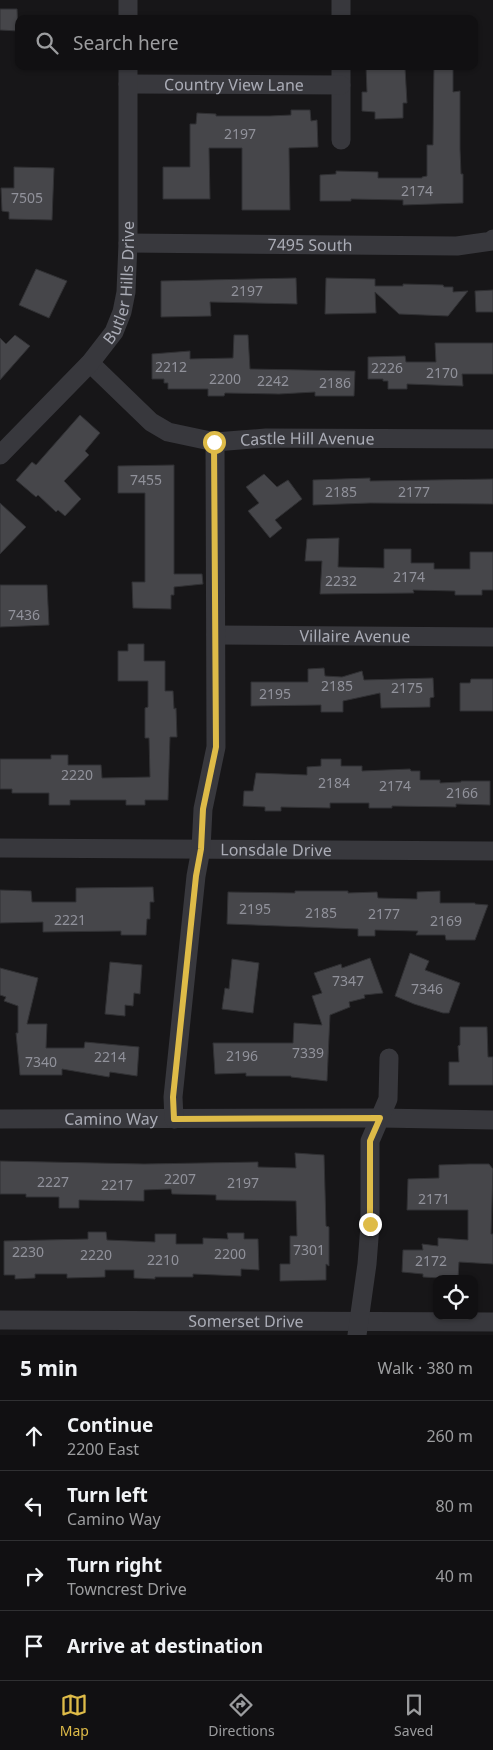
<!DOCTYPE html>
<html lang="en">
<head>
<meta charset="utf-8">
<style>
  :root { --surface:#111012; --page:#1e1e20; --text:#f1f3f6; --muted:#9c9d9f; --line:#303032; --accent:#debb48 }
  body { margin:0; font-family:"Noto Sans",sans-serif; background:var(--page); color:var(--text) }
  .controls { position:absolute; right:15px; bottom:15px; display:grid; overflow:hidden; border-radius:10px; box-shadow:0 1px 4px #0004 }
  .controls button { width:45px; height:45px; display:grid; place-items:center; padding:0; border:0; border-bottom:1px solid var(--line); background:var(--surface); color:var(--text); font:25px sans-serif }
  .stop { position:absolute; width:15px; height:15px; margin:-11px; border:4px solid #debb48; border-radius:50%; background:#fff }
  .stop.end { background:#debb48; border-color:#fff; box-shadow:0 1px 5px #0008 }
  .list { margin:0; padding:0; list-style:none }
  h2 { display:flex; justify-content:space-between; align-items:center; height:65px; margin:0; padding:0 20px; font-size:21px }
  h2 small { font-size:16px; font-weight:400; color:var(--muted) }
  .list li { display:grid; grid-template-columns:32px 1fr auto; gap:15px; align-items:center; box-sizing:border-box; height:70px; padding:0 20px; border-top:1px solid var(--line) }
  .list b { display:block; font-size:19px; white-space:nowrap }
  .list p { margin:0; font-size:16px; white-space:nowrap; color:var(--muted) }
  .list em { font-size:16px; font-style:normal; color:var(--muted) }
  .icon { flex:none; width:28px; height:28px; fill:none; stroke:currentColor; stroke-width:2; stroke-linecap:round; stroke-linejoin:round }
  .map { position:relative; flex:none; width:493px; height:1335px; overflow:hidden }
  .search { position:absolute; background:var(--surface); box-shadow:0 1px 4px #0004; left:15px; right:15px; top:15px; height:55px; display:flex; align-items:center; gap:12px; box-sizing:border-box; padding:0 18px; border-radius:10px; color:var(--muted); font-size:19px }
  .sheet { height:345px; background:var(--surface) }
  nav { display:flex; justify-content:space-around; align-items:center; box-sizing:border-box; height:70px; border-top:1px solid var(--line); background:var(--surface); font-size:14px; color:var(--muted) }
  nav a { display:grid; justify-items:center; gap:2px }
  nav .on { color:var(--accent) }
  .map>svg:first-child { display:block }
  .building { fill:#46464a; stroke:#313134 }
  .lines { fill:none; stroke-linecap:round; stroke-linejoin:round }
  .minor { stroke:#38383d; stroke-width:19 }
  .route { stroke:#debb48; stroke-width:6 }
  .labels { text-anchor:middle; stroke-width:5; stroke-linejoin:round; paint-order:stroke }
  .number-label { font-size:14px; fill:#91929b }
  .street-label { font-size:16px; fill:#aaacb6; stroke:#121113 }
</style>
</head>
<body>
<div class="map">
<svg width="493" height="1335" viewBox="0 0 493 1335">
  <rect width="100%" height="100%" fill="#171618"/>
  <path class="building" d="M0,9H17L18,31L0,30Z
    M366,66H401L405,68L407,103H403V118L375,119V112L362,111V92H367Z
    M434,66H453V92L460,91V149L461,174H463V203L403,205V200L351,199V201H320V175L336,174V171L378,172V178H422V177L427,176V145H433Z
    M291,110H310L311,121L317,120L318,147L289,148L290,210H242V148H209L210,199H163V167H190V124H196L197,113L216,114V116H270L291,115Z
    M14,167L54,168L52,220L9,219V212L2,211L1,188H14Z
    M36,269L67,281L49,318L19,305Z
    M296,278L297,304L210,302L211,316L161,317V281Z
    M326,278L375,279V286H403V284L443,285L444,287H453V292L468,291L448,316L399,314L375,292L376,313L325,314Z
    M493,290V312H476L475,291Z
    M15,335L30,346L0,380V338L6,344Z
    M234,335H248L250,369L355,371L354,396H315V392L279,394L225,393L224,396H208V389H168V383H164V379H152V354L190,351V359L233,358Z
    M435,343H493V374H462L463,386L407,384V389H388V381H383V379H368V357L405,356L406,362H436Z
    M80,415L100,433L85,451L89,455L64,481L81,499L65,516L58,510L56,512L38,495L36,497L16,480L32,462L36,465Z
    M174,465V574H202L203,584L174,587V595H171V609L133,608L132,582H145V493H118V466Z
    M264,474L277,487L288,480L302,499L275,520L282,528L270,538L248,511L259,503L246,487Z
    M370,478V481L493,479V504L370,503L313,505V480Z
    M0,503L26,527L0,554Z
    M339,538L338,567L384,568V549H411V563H434V569H470V552H493V590H482V595H455V591L413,590L414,593L320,594L322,561H305L307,539Z
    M0,585H47L49,625L0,627Z
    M128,644H144V661H165V691H173L174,709L176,708L177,737H170L168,800H145V805H126V800H70V805H49V793H12V789H0V759H51V755H68V765H101L102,778L150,777L149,738H145V708L148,707V681H118V651H128Z
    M324,668L325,676L342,677L362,671L364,680L433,678L434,697L430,698V707L381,708L380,693L343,701V712H321V705L251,706V682H308V669Z
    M471,679H493V711H460V683H470Z
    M321,759H341V766H362V771L410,769L411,771H420V780H440V783L461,782V781H490V805L456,804V807L392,806V808H369V803H330V808L281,807V811H265V807L243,806L244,791H253L256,773L307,775V767L321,766Z
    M153,887L154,902H150V919H147L146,935H121V931L43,932V922L0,923V890L31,891L32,902H76V888Z
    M295,891H348V893L377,892L378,898L417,899V892L440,891V903H475V904L488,905L475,940H446L445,935H416L418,931L375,930V936H358V929L227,924L228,892L295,893Z
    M410,953L429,961L425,970L460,983L449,1013H443L414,1004L395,996Z
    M370,958L383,993L364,995L365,998L349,1002L350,1007L330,1015L327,1081L291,1077V1076H246V1073L215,1074L213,1043H293L294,1023L322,1025L312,996L322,993L314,973L341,964L342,968Z
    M232,959L259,963L253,1013L222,1009L225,988L229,989Z
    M110,962L142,965L140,994L134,993L133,1006L125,1005V1016L105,1014Z
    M0,968L38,978L27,1024H47L46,1048H84L85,1042L139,1047L137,1076L110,1072L109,1077L62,1069V1075H20L16,1033H18V1006L4,1001L6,997L0,995Z
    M460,1027H487L488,1057H493V1085H449V1062H459L458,1046L460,1045Z
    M295,1153L324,1155L326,1226L329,1227V1266L326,1264V1280L280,1281V1264H290V1236H297L296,1201L216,1200V1195L172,1194L171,1189L144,1190V1201L79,1200V1208H59V1197H26V1194H0V1161L144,1164L258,1162V1167L296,1168Z
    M469,1164H489L493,1169L491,1234H493V1264L459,1262L458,1279L423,1277V1274L402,1272L403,1250H423L422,1244L438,1246V1238L468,1240V1210H407L408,1179L439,1178V1165Z
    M88,1232H106L107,1240L155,1242V1234H176V1244H203V1238L228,1239L227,1233H244V1239H258L259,1270L241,1269V1276L193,1274V1277H155V1279L134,1278V1270H105V1277L67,1278V1274H35V1278L15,1279V1275H4V1241L88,1239Z"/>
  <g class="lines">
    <g class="minor">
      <path d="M128,0V19"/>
      <path d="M341,0V19"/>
      <path d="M341,66V140"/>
      <path id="s1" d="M128,84L341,85"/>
      <path id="s2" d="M128,243L457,246L493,241V239"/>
      <path id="s3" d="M90,363L151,422L168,432L215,442L266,438L493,439"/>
      <path id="s4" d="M0,455L90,363L114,332L122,312L126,292L128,243V66"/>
      <path id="s5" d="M216,635L493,637"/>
      <path id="s6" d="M0,848L493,851"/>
      <path id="s7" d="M0,1119L380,1118L493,1120"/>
      <path d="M174,1119L173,1097L196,876L201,849L203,809L216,747L215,442"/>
      <path id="s8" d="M0,1320L493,1322"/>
      <path d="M357,1335L367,1264L370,1225V1141L388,1099L389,1058"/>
    </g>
  </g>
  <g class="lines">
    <path class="route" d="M214,442L216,747L203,809L201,849L196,876L173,1097L174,1119L380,1118L370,1141V1224"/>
  </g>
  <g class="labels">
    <g class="number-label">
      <text x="240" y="139">2197</text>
      <text x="417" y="196">2174</text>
      <text x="27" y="203">7505</text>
      <text x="247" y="296">2197</text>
      <text x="171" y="372">2212</text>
      <text x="387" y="373">2226</text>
      <text x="442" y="378">2170</text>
      <text x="225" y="384">2200</text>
      <text x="273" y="386">2242</text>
      <text x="335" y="388">2186</text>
      <text x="146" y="485">7455</text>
      <text x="341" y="497">2185</text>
      <text x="414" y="497">2177</text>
      <text x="409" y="582">2174</text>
      <text x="341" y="586">2232</text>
      <text x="24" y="620">7436</text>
      <text x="337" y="691">2185</text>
      <text x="407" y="693">2175</text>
      <text x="275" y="699">2195</text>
      <text x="77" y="780">2220</text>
      <text x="334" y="788">2184</text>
      <text x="395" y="791">2174</text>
      <text x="462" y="798">2166</text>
      <text x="255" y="914">2195</text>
      <text x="321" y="918">2185</text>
      <text x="384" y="919">2177</text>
      <text x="70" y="925">2221</text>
      <text x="446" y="926">2169</text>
      <text x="348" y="986">7347</text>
      <text x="427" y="994">7346</text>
      <text x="308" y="1058">7339</text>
      <text x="242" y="1061">2196</text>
      <text x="110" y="1062">2214</text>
      <text x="41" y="1067">7340</text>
      <text x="180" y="1184">2207</text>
      <text x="53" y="1187">2227</text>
      <text x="243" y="1188">2197</text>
      <text x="117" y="1190">2217</text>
      <text x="434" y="1204">2171</text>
      <text x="309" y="1255">7301</text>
      <text x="28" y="1257">2230</text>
      <text x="230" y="1259">2200</text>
      <text x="96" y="1260">2220</text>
      <text x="163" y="1265">2210</text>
      <text x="431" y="1266">2172</text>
    </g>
    <g class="street-label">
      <text dy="6" stroke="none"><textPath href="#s1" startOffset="106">Country View Lane</textPath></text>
      <text dy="6" stroke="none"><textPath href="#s2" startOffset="182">7495 South</textPath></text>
      <text dy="6" stroke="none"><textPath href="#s4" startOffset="218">Butler Hills Drive</textPath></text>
      <text dy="6" stroke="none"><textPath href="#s3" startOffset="245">Castle Hill Avenue</textPath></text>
      <text dy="6" stroke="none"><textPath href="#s5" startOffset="139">Villaire Avenue</textPath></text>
      <text dy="6" stroke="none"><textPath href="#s6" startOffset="276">Lonsdale Drive</textPath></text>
      <text dy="6" stroke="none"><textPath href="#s7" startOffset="111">Camino Way</textPath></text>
      <text dy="6" stroke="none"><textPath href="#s8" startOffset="246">Somerset Drive</textPath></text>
    </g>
  </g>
</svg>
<div class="controls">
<button><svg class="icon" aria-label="locate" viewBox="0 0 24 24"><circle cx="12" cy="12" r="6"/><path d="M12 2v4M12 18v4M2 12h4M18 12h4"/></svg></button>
</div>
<div class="stop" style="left:214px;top:442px"></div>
<div class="stop end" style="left:370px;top:1224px"></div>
<div class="search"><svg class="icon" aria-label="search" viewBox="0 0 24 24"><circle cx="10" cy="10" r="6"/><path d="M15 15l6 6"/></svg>Search here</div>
</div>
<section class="sheet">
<h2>5 min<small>Walk · 380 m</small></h2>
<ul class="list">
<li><svg class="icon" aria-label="ahead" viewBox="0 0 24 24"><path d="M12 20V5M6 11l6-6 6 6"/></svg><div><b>Continue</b><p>2200 East</p></div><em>260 m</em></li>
<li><svg class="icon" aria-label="left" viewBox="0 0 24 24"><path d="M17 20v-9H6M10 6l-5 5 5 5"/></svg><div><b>Turn left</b><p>Camino Way</p></div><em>80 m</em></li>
<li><svg class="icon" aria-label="right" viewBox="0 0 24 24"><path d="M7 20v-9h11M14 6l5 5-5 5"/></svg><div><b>Turn right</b><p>Towncrest Drive</p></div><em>40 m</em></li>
<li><svg class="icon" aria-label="arrive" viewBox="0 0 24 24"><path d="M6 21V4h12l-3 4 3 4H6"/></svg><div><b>Arrive at destination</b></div></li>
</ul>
</section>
<nav>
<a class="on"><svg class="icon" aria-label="map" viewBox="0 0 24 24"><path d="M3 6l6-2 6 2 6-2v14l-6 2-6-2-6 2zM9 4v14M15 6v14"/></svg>Map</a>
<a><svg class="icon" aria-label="directions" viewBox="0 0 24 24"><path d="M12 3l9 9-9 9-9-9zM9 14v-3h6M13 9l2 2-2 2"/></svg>Directions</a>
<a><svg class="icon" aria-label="saved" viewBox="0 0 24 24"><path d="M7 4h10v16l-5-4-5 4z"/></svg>Saved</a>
</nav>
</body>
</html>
